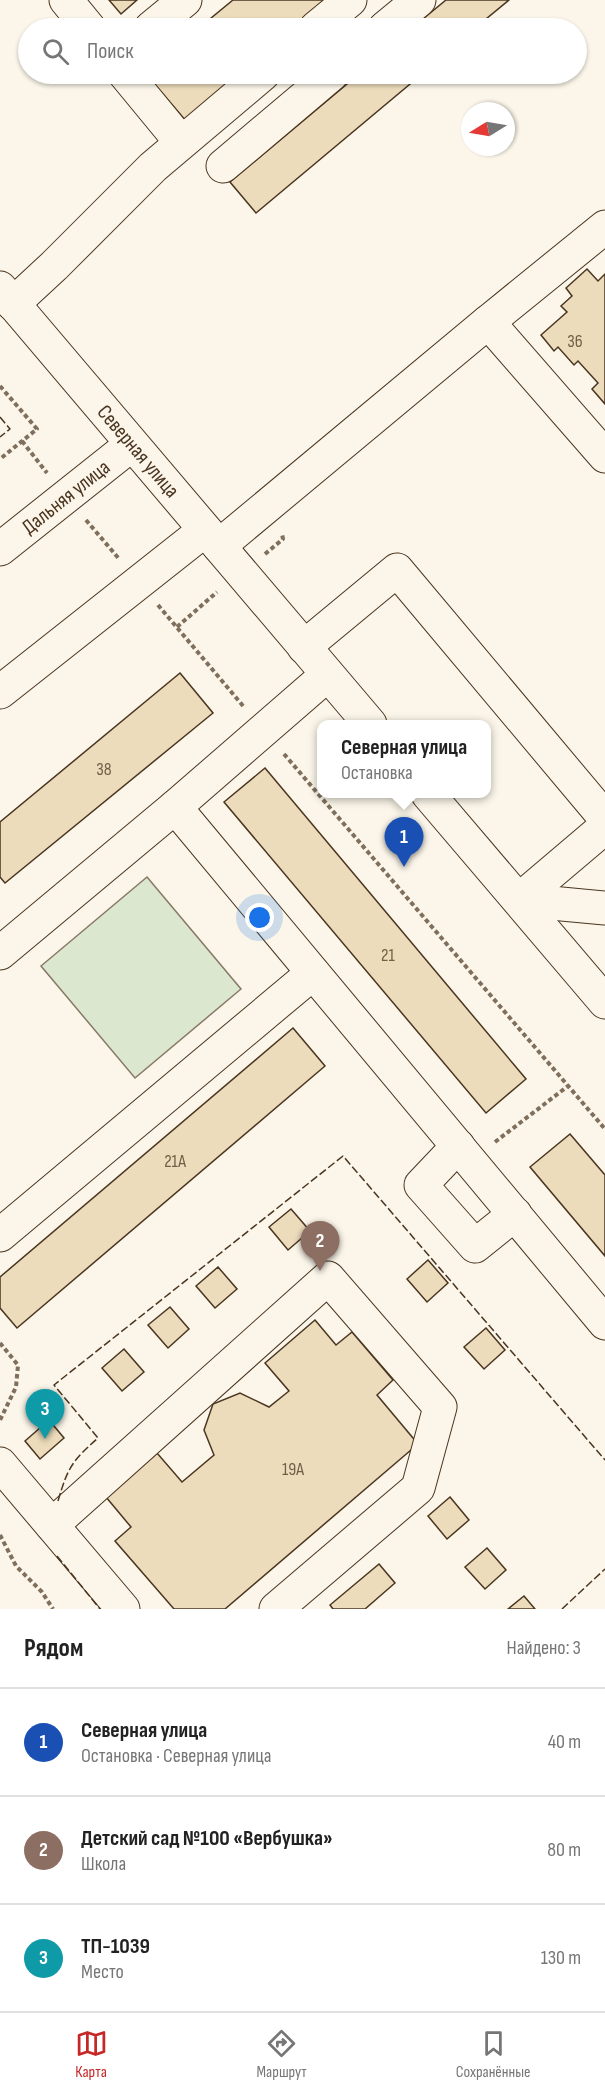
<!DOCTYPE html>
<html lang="ru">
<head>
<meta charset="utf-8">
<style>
  :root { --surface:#fff; --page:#f6f6f6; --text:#222; --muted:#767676; --line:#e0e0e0; --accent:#c62828 }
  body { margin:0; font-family:"Sofia Sans Condensed",sans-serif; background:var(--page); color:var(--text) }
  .compass { position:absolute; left:461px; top:102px; width:54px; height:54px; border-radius:50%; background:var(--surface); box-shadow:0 2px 4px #0004; rotate:259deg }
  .you { position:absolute; left:260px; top:918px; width:21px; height:21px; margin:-15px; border:4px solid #fff; border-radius:50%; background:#1a73e8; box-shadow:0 0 0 9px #1a73e833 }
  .badge { display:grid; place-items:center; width:39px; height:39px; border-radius:50%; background:var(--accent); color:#fff; font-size:20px; font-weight:700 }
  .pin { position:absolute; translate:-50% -50px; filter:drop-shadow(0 2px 3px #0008) }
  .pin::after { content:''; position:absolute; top:32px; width:21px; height:18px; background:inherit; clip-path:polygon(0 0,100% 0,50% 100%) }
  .popup { position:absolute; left:317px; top:720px; width:174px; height:78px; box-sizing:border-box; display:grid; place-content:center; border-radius:12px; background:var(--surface); filter:drop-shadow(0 2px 4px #0005); font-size:20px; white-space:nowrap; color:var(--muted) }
  .popup b { font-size:22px; color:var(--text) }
  .popup::after { content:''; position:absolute; left:50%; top:100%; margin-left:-12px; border:12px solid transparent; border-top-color:var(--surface) }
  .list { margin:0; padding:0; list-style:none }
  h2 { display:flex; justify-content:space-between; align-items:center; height:78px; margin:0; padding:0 24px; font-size:26px }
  h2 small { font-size:20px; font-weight:400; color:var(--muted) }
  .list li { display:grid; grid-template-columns:39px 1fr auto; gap:18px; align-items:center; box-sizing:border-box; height:108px; padding:0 24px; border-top:2px solid var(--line) }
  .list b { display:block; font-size:22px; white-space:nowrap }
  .list p { margin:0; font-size:20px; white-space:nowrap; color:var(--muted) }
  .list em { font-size:20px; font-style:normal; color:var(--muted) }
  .icon { flex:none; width:33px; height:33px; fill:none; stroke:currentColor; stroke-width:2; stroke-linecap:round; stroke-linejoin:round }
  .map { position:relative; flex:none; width:605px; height:1609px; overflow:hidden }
  .search { position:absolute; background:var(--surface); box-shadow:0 2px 4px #0004; left:18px; right:18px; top:18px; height:66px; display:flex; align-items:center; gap:15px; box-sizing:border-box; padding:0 21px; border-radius:33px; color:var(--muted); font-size:22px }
  .sheet { height:402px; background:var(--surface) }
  nav { display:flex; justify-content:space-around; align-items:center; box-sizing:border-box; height:84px; border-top:2px solid var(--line); background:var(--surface); font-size:16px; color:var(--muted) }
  nav a { display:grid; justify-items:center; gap:3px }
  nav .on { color:var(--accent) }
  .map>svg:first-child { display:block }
  .green { fill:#dce7d0; stroke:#887966; stroke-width:1.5 }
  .building { fill:#ecdcbc; stroke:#4a3520; stroke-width:1.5 }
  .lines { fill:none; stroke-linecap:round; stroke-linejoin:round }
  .minor-casing { stroke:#4a3520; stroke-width:35 }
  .path { stroke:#7f6f5c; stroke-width:4; stroke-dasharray:4.5 3; stroke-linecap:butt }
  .minor { stroke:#fbf6e9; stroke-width:33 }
  .fence { stroke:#4a3520; stroke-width:1.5; stroke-dasharray:8 3; stroke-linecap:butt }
  .labels { text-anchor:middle; stroke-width:4.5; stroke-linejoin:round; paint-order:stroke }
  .number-label { font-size:18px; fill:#725f47 }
  .street-label { font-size:21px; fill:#4a3520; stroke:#fbf6e9 }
</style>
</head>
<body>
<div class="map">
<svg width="605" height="1609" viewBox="0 0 605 1609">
  <rect width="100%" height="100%" fill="#fbf6e9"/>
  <!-- green -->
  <path class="green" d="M147,877l94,112 -106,89 -94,-112z"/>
  <!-- building -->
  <g class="building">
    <path d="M109,0h28l-16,14z"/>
    <path d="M233,0h95l-33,28h-96z"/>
    <path d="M446,0h63l-34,28h-63z"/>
    <path d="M146,74h95l-55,47z"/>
    <path d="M359,74h63l-166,139 -26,-31z"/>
    <path d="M587,269l11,12 7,-7v130l-13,-15 6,-6 -20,-22 -4,4 -16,-18 -4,4 -13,-16 26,-23 -6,-6 11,-10 -6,-8z"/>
    <path d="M180,673l33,40 -208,170 -5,-6v-55z"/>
    <path d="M265,768l261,311 -40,34 -262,-311z"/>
    <path d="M293,1028l32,38 -308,262 -17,-20v-31z"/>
    <path d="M570,1134l35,41v81l-75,-89z"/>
    <path d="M291,1209l19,22 -22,19 -19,-23z"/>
    <path d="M428,1260l20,23 -21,19 -20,-23z"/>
    <path d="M218,1267l19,22 -22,19 -19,-22z"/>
    <path d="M170,1307l19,22 -21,19 -20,-23z"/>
    <path d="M315,1320l21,25 16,-13 41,48 -16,15 41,49 -193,165h-51l-59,-68 16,-14 -25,-30 51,-44 25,29 32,-27 -10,-25 9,-26 27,-11 29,14 20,-16 -24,-28z"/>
    <path d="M486,1328l19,22 -21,19 -20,-22z"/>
    <path d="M124,1349l20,23 -22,19 -20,-23z"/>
    <path d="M49,1420l15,18 -24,21 -15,-18z"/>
    <path d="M450,1497l19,23 -22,19 -19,-23z"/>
    <path d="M487,1548l19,22 -21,19 -20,-22z"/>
    <path d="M379,1564l16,19 -30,26h-32l-3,-4z"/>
    <path d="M524,1596l11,13h-27z"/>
  </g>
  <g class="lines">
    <!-- minor casing -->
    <g class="minor-casing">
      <g id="minor">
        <path d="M66,0l23,28"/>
        <path d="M151,28l34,-28"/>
        <path d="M316,28l34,-28"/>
        <path d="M385,28l34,-28"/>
        <path d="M125,74l56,68"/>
        <path d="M223,166l109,-92"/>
        <path id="s1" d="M0,288l370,436"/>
        <path d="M13,304l41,-38 99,-99 110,-93"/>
        <path d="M488,322l117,-95"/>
        <path d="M219,546l269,-224 117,134"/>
        <path id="s2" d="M0,549l131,-104"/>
        <path d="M304,647l93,-77 208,248"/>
        <path d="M0,692l205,-162"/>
        <path d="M428,794l177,208"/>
        <path d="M175,807l430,516"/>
        <path d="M519,900l86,-73"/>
        <path d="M519,900l86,8"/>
        <path d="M0,953l175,-146 152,-132"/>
        <path d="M458,1146l-37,39 54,61 40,-32"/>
        <path d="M0,1235l313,-262"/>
        <path d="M0,1464l123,145"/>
        <path d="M52,1525l276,-247 112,129 -22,81 -142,121"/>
      </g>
    </g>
    <!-- path -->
    <g class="path">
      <path d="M0,386l37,43 -37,30"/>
      <path d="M22,441l25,32"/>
      <path d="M86,520l34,40"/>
      <path d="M265,554l18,-15 -1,-5"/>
      <path d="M158,605l86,102"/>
      <path d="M177,627l40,-35"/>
      <path d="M284,754l321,375"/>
      <path d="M495,1142l73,-56"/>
      <path d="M0,1343l18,22 -2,22 -16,33"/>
      <path d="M0,1535l16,31 26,26 11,17"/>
    </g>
    <!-- minor -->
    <use href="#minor" class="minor"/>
    <!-- fence -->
    <g class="fence">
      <path d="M0,417l10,12 -10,8"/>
      <path d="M58,1501c10,-34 14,-40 40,-63l-44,-53 289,-229 262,304"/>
      <path d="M57,1556l43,53"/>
      <path d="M562,1609l43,-40"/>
    </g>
  </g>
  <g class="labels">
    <!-- number labels -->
    <g class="number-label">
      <text x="575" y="347">36</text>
      <text x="104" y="775">38</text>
      <text x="388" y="961">21</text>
      <text x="175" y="1167">21А</text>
      <text x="293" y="1475">19А</text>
    </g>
    <!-- street labels -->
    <g class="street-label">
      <text dy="7" stroke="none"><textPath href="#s1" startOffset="214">Северная улица</textPath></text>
      <text dy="7" stroke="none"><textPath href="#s2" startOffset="84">Дальняя улица</textPath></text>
    </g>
  </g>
</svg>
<svg class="compass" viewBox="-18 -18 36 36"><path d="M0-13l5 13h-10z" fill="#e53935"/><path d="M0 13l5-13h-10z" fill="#767676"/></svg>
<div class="you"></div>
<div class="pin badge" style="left:404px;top:867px;background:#1a4fb4">1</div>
<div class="popup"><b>Северная улица</b>Остановка</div>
<div class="pin badge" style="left:320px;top:1271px;background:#8d6e63">2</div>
<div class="pin badge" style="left:45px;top:1439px;background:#0f9aa8">3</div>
<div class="search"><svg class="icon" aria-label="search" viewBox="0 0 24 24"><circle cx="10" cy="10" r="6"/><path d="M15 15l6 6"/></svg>Поиск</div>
</div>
<section class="sheet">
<h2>Рядом<small>Найдено: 3</small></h2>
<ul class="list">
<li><span class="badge" style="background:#1a4fb4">1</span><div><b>Северная улица</b><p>Остановка · Северная улица</p></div><em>40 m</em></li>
<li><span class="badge" style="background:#8d6e63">2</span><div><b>Детский сад №100 «Вербушка»</b><p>Школа</p></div><em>80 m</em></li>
<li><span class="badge" style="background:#0f9aa8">3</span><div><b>ТП-1039</b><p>Место</p></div><em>130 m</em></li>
</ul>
</section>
<nav>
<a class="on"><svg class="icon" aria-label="map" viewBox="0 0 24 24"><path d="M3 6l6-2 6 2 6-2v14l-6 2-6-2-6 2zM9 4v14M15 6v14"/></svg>Карта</a>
<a><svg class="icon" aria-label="directions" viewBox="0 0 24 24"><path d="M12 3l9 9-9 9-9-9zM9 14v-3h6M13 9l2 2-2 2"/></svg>Маршрут</a>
<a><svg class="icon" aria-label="saved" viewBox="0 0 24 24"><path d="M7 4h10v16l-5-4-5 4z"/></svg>Сохранённые</a>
</nav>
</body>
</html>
